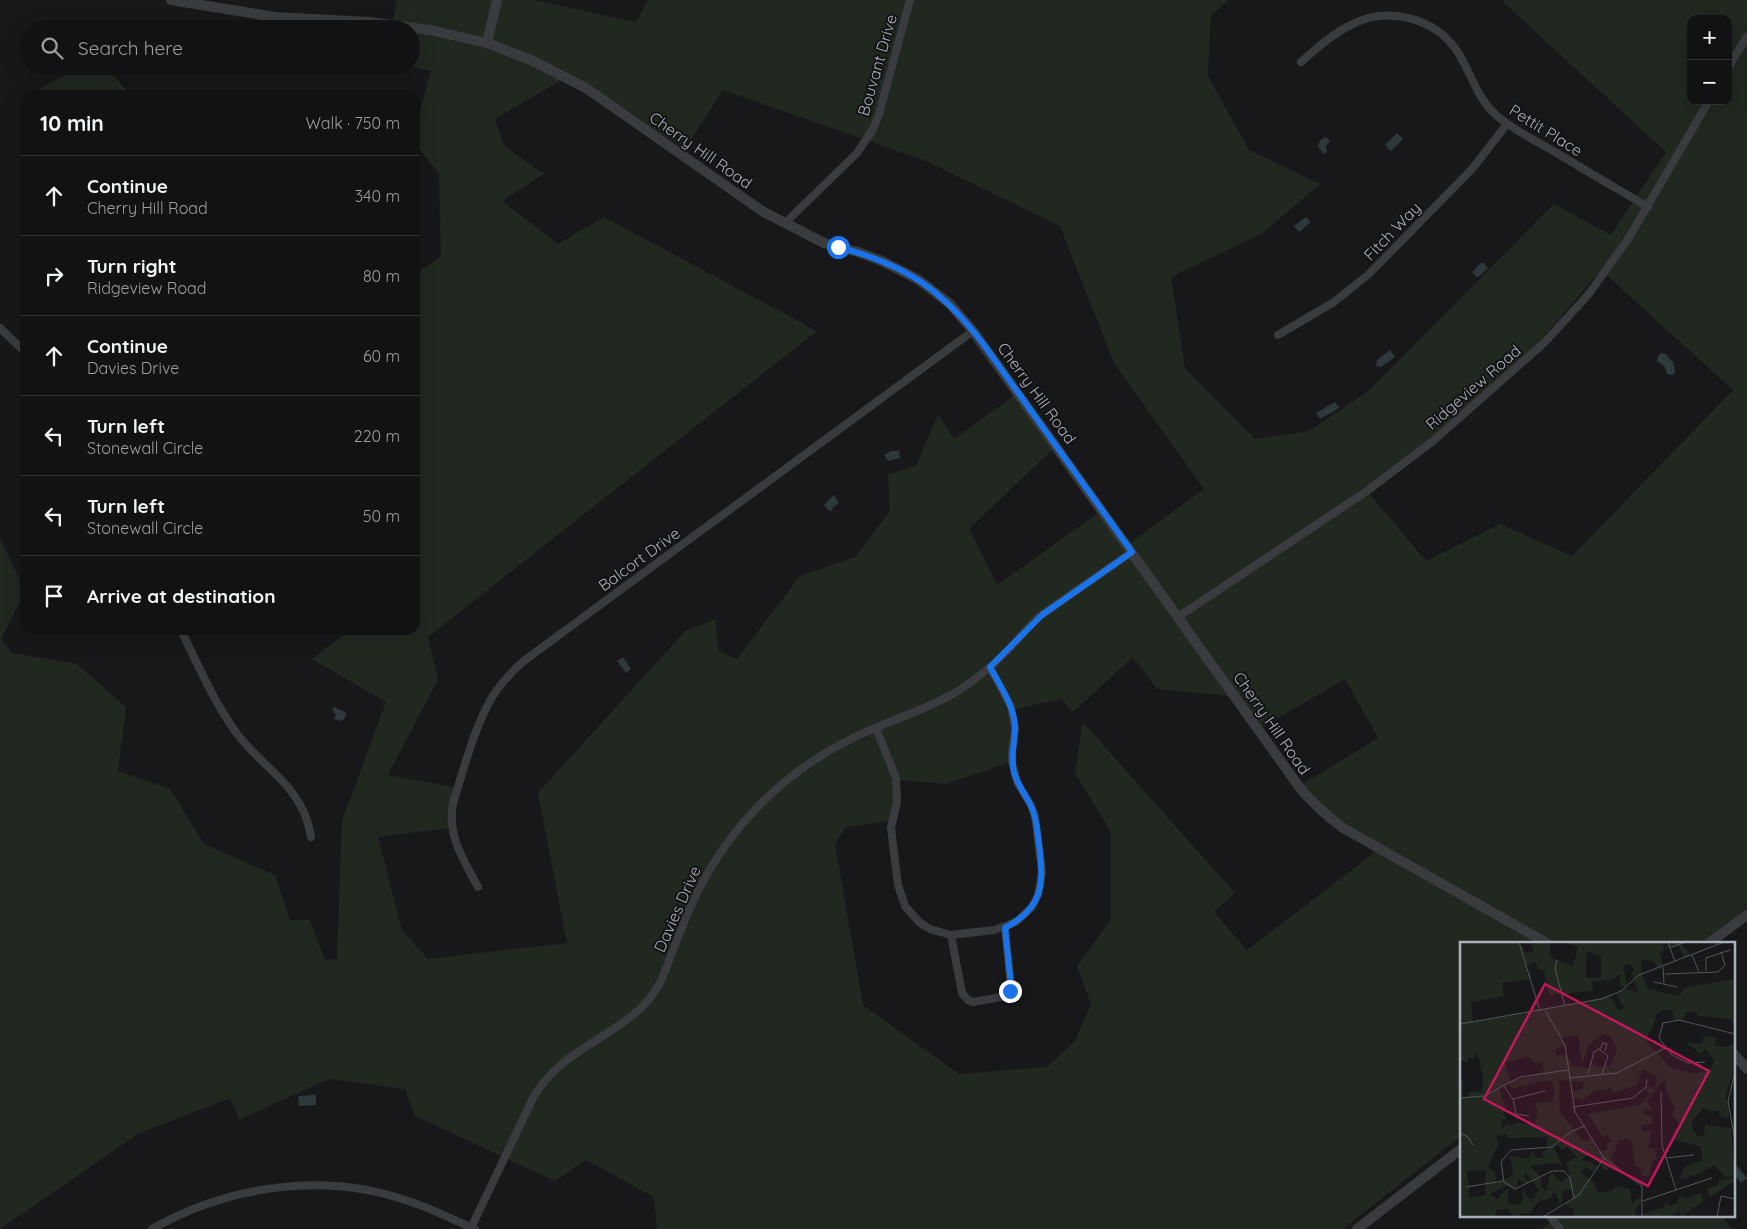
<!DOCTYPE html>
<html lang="en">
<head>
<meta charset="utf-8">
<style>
  :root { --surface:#121214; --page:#1f2022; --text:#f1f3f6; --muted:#9c9ea0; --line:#313234 }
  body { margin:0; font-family:Quicksand,sans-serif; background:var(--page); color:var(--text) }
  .controls { position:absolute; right:15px; top:15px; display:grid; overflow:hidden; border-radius:10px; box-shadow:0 5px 20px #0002 }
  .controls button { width:45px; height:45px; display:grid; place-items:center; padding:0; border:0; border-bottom:1px solid var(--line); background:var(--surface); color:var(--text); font:25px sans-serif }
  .stop { position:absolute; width:15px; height:15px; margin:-11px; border:4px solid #1a73e8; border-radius:50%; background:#fff }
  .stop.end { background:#1a73e8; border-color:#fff; box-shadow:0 1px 5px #0008 }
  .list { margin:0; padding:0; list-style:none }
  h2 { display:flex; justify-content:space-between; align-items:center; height:65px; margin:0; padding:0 20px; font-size:21px }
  h2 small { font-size:16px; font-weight:400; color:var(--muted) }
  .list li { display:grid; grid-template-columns:32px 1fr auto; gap:15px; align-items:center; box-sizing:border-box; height:80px; padding:0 20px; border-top:1px solid var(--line) }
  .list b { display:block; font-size:19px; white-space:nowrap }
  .list p { margin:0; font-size:16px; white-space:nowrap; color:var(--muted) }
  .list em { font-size:16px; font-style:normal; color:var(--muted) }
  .icon { flex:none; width:28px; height:28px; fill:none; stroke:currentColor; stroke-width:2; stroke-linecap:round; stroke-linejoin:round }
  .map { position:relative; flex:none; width:1747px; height:1229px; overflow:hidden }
  .search { position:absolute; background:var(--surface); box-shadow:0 5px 20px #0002; left:20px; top:20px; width:400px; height:55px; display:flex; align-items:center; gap:12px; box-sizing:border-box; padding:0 18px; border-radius:28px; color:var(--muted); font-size:19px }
  .panel { position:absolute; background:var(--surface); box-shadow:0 5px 20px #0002; left:20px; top:90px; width:400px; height:545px; border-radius:15px }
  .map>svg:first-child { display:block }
  .green { fill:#202820; fill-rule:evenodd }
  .water { fill:#2e393e }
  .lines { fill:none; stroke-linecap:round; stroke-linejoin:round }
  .minor { stroke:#393b3f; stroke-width:8 }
  .tertiary { stroke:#393b3f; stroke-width:10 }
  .route { stroke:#1a73e8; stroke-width:6 }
  .labels { text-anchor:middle; stroke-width:4; stroke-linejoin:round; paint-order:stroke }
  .street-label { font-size:16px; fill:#aab1ba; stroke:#131315 }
  .inset-road { fill:none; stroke:#52555a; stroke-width:1 }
  .view { fill:#c2185b; fill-opacity:0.15; stroke:#c2185b; stroke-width:2.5 }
  .inset-edge { fill:none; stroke:#aab1ba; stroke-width:2.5 }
</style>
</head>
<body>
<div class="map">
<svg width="1747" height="1229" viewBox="0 0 1747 1229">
  <rect width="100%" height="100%" fill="#18181a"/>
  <!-- green -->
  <g class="green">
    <path d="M397,0h137l102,22 12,-22h581l-18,15 -3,61 41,74 71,34 -57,49 -92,44 14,91 70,71 54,-8 58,-39 187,-188 57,31 55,-83 -163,-150 1,-2h243v919l-34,24h-252v193l-118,93h-686l-3,-32 -68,-37 -31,21 -140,-65 -10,-27 -76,-10 -90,41 -9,-22 -92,36 -138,95v-691l25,53 -24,48 11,14 65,11 49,43 -8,64 52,18 34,55 71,31 15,45h20l15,40 12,-1 5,-138 44,-119 -74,-43 37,-29h66v-356l26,-18 -2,-82 -24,-31v-14l16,-58 -20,-5v-37h-45l-3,-7 29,2zM1691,19h37v82h-37zM570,75l115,74 38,-59 203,71 134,65 54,137 90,126 -81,59 -25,-35 -101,72 -28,-56 84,-80 -38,-54 -61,44 -16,-25 -22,52 -28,8 2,37 -35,46 -55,19 -63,83 -18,-8 -4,-32 -30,12 -147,162 29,150 -139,16 -26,-29 -24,-93 72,-9 10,-40 -72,-13 50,-96 -10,-42 389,-306 -213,-114 -46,27 -56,-43 42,-27 -40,-28 -9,-27zM1601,270l132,120 -161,166 -72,-32 -74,37 -58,-69 138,-112zM1133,657l24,32 73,7 24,36 91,-53 33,59 -80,49 80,63 -131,100 -33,-38 21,-19 -152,-171 -8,51 36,59v87l-34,47 14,38 -16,37 -28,26 -88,7 -96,-69 -28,-161 11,-17 46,-6 5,-41 49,4 65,-22 2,-52 48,-11 12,13z"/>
    <path d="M81,66h25l24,29h-89l-3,-5z"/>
    <path d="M1562,1215h159l11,14h-191z"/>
  </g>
  <!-- water -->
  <g class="water">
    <path d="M1397,133l6,6 -12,12 -6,-6z"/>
    <path d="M1326,137l4,4 -4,5 1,6 -3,2 -6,-7 2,-7z"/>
    <path d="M1306,217l5,5 -12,10 -5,-6z"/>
    <path d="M1481,263h3l4,5 -10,9h-2l-4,-5z"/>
    <path d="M1390,350l5,7 -14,10 -5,-1 1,-6z"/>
    <path d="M1661,353l5,1 7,8 2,9 -2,4 -6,-1 -2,-7 -8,-6 1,-5z"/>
    <path d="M1335,402l4,6 -19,11 -4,-6z"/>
    <path d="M891,451h8l1,7 -12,3 -4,-6z"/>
    <path d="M834,495l5,8 -6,4 -1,4 -4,-1 -4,-5z"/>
    <path d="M623,657l8,12 -5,4 -9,-12z"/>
    <path d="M334,707l11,5 1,3 -2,4 -4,2 -6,-2 2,-4 -4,-6z"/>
    <path d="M316,1095v10l-17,1 -1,-10z"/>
    <path d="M1737,1166l10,12 -6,5 -8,-9v-5z"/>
  </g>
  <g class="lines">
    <!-- minor -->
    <g class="minor">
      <path d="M1301,62c16,-14 32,-29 52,-38 35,-18 82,-6 104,27 14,21 19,46 39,64 16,14 36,24 54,34 33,20 66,39 98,58"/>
      <path d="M1728,68l19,-32"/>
      <path d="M785,223l72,-70 16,-24 6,-15 31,-114"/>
      <path d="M0,328l25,24"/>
      <path d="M1278,335l56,-33 35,-28 103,-105 35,-45"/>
      <path d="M1178,617l189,-126 66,-50 111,-98 44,-48 40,-56 81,-138"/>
      <path d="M181,630c17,35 32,70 54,101 28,39 68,54 76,106"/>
      <path d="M876,728l20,50 1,24 -6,26 7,57 7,21 15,17 10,6 21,6 43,-5 22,-8 16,-15 6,-12 4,-23 -7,-56 -4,-11 -13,-21 -6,-21v-12l3,-22 -4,-22 -21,-40"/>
      <path d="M478,887c-15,-28 -31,-51 -25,-84 11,-34 22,-79 41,-109 9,-13 19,-24 31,-34l448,-329"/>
      <path d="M951,935l11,58 6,7 5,2 29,-5 8,-6 1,-5 -6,-58"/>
      <path d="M1549,1215l11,14"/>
      <path d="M471,1228l63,-132c28,-46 73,-55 109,-90 7,-7 13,-16 18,-25 12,-29 22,-60 36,-88 33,-67 87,-121 154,-154 35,-18 74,-28 107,-48 17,-11 33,-24 47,-38 13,-13 23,-27 36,-38l91,-63"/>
      <path d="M152,1229c76,-43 172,-58 256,-28 23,7 45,19 67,28"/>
    </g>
    <!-- tertiary -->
    <g class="tertiary">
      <path d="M171,0l104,17 94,5 61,8 57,13 44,17 55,28 176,123 62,32 34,9 24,9 37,19 31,24 23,27 327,457c13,16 27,28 43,40l204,115"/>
      <path d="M487,43l10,-43"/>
      <path d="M1709,943l38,-28"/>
      <path d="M1733,1053l14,16"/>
      <path d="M1357,1229l104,-80"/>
    </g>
  </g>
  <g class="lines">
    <!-- route -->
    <path class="route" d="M838,247c68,18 104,42 146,98l148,207 -90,63 -52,52c10,19 24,38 25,60 0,15 -5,29 -1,45 3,13 12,23 17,34 6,12 6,25 8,38 5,40 5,63 -34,84l6,58 -1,5"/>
  </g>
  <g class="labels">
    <!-- street labels -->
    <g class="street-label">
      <text transform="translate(877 65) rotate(-74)" y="6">Bouvant Drive</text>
      <text transform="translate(1546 130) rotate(32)" y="6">Pettit Place</text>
      <text transform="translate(701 150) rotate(35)" y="6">Cherry Hill Road</text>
      <text transform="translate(1392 231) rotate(-46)" y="6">Fitch Way</text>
      <text transform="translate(1473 387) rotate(-41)" y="6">Ridgeview Road</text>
      <text transform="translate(1037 393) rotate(54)" y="6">Cherry Hill Road</text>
      <text transform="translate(639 559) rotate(-36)" y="6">Balcort Drive</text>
      <text transform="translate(1272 723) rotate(55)" y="6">Cherry Hill Road</text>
      <text transform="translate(677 909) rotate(-66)" y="6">Davies Drive</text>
    </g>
  </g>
  <!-- overview -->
  <g transform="translate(1460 942)">
    <rect width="275" height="275" fill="#18181a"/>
    <path d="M0,0h59l7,11 7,-1 -1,-10h18v15l23,9 5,-19 -14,-5h98l2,8 5,-7 11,-1 10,13 -6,3 -5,-12h-7l-12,7 3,13 -6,2 -3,-7 -13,-1 1,15 6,14 30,7 8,-9 49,-8v47l-3,-7 -34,-3 -2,-4h-10l-4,9h-9v-10l-9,-1 -10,5 2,3 -10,23 25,27 21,5 18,-2 4,-10 -8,-12 -5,5 -16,-12 17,2 1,-7h13l-1,9 11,1 9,-4v23l-9,28 3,25 -9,-3 -1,-5h-10l-5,-4 -11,13 -1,8 5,8h7l1,-11 26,3 4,48 -10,1 -11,-12 -15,9 -20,5 6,-12 17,-7 -1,-13 -26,-7v-10l5,-5 -8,-11 3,-6 -9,-18 -1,-11 -18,22 5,8 -8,1v5h9l-2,9 -10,1 2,7 8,-1 -3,16 6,2 3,10 -4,1 -4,16h-7l-2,-9h-5l-3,-25 -4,-3 -9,1 -3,8 -5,10 4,8 -3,-1 -6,6 -17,-18 -8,8h8l8,6 -4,5 -8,-5 -4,6 13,9 3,10 14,-1 6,-5 13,3 2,15 6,-6 4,2 -7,11 1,5 28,-9 2,-5 4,4 6,-2 4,-9 5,4 16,-6 2,8 -21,15 -4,-5 -8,6h-95l-2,-9h-5l-2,-5 8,-5 -2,-9 -11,3 2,9 -3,3 -5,-12 -6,7 -10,2 -10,13 -8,-1 -1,4h-6l-7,-8 -11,1 -1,7h-35v-136h3v17h6v-6l13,-1 1,-15 -5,-21 -3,-1 -2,5 -5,-3v6l-8,-2zM126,9l15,5v22h-15zM75,20l4,8h5l5,25 44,-4 -1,-10 20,-1 8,-6v11l7,2 -3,-20 3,-4 7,4 -2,7 7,19 -14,-4 -9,5 8,14 -6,3 -7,-15 -138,26 -2,-20 33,-6 -2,-13 30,-4 -6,-13zM143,92l8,3 6,12 -7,17 -5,-1 -2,3 -12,-4 -3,5 -5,-3 -9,2 -7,-13h-11v-7l9,-1 -4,-9 17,-3 4,29 7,-19zM68,114l5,6 9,1 2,9 -33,9 -6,-18zM182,127l14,6 1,4 -3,10 -7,-3 -3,3 6,5 -11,11 -51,9 14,22h6l3,6 -5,1 1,7 -9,1 -7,-13 -7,4 -24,-30 -1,-32 25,2 -1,6 -11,4v6h8l1,3 14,-10 17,-3v4l3,1 22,-8zM86,138l6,2 3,11 -3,9 -19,1 5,7 -3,14 -19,-1 -5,3 -2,-3 -7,5v-9h4l-3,-6 4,-2 -8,-22 9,-5 4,5zM46,192l2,4 39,-1v12l-5,4 2,5 -8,-1 -3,-6 -6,8 -17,-3 3,19 -17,9 -1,-12 -7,-5 11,-24 -4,-6zM98,203l4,5 5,-3 10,10 -11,6 4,12 -9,7 -10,-10 -5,19 -5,-4 -1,-11 -10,-10 23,-3 9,2 -8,-18zM26,228l-1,25 -15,3 -3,-27zM66,231l13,17 -6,9h-4l-6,-10v11l-4,5 -11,-2v-15l-11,11 -7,-5 16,-8 10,4 2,-12 7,6 5,-2 -7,-5zM275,236v3l-25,16 -3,-9 10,-3 2,-5z" fill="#202820" fill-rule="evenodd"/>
    <path class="inset-road" d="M59,0l21,69M208,0l7,20M210,6l15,-6M232,13l7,17M97,18l-2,9 10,37M203,25l1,16M246,29v-13l24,-8M205,32l53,-2 7,-7 -4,-13M194,40l23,5M85,68l20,35 10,67 29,46 38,28v31M0,82l141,-25 20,-8 18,-16 85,-33M140,107l3,-6 4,1 -2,7M245,120l-17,1 -16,-8 -13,-17 4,-15 16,-3 56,14M275,129l-7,31 7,38M128,132l6,-22 5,-3 9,7 -6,18M109,136l48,-5 48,-25M43,143l10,14 3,15 13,2M201,150l1,53 14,45M0,156l24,-2 36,-19 48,-7M53,157l32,-8M113,165l60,-9 13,-11 1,-8M0,191l8,4 5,8M205,216l29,-3M6,245l37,-6M114,257l-4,-21 -6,-7h-12l-37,18 -11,-7 -3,-20 10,-12 41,-3 20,-16 13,-5M183,259l69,-23M83,275l36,-22 25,-37M257,275l4,-21 14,3"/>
    <path class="view" d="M85,42l164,87 -61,115 -164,-87z"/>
    <rect width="275" height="275" class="inset-edge"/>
  </g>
</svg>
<div class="controls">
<button>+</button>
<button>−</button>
</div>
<div class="stop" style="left:838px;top:247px"></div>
<div class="stop end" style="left:1010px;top:991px"></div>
<div class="search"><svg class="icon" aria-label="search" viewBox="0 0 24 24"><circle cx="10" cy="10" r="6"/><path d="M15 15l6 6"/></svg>Search here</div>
<section class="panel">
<h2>10 min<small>Walk · 750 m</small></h2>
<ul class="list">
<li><svg class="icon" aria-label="ahead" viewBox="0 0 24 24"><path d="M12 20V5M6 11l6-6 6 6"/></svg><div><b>Continue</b><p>Cherry Hill Road</p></div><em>340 m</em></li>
<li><svg class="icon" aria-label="right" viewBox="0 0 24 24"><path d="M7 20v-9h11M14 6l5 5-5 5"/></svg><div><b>Turn right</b><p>Ridgeview Road</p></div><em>80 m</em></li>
<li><svg class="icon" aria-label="ahead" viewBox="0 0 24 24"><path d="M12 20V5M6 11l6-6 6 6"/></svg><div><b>Continue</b><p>Davies Drive</p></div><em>60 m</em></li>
<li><svg class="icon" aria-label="left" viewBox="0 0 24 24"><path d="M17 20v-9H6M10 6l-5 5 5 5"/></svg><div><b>Turn left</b><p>Stonewall Circle</p></div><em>220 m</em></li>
<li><svg class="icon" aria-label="left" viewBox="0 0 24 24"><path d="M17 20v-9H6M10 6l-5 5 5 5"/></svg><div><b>Turn left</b><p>Stonewall Circle</p></div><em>50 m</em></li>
<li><svg class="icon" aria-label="arrive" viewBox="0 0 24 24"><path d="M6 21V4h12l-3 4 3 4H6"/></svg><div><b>Arrive at destination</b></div></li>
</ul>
</section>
</div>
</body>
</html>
